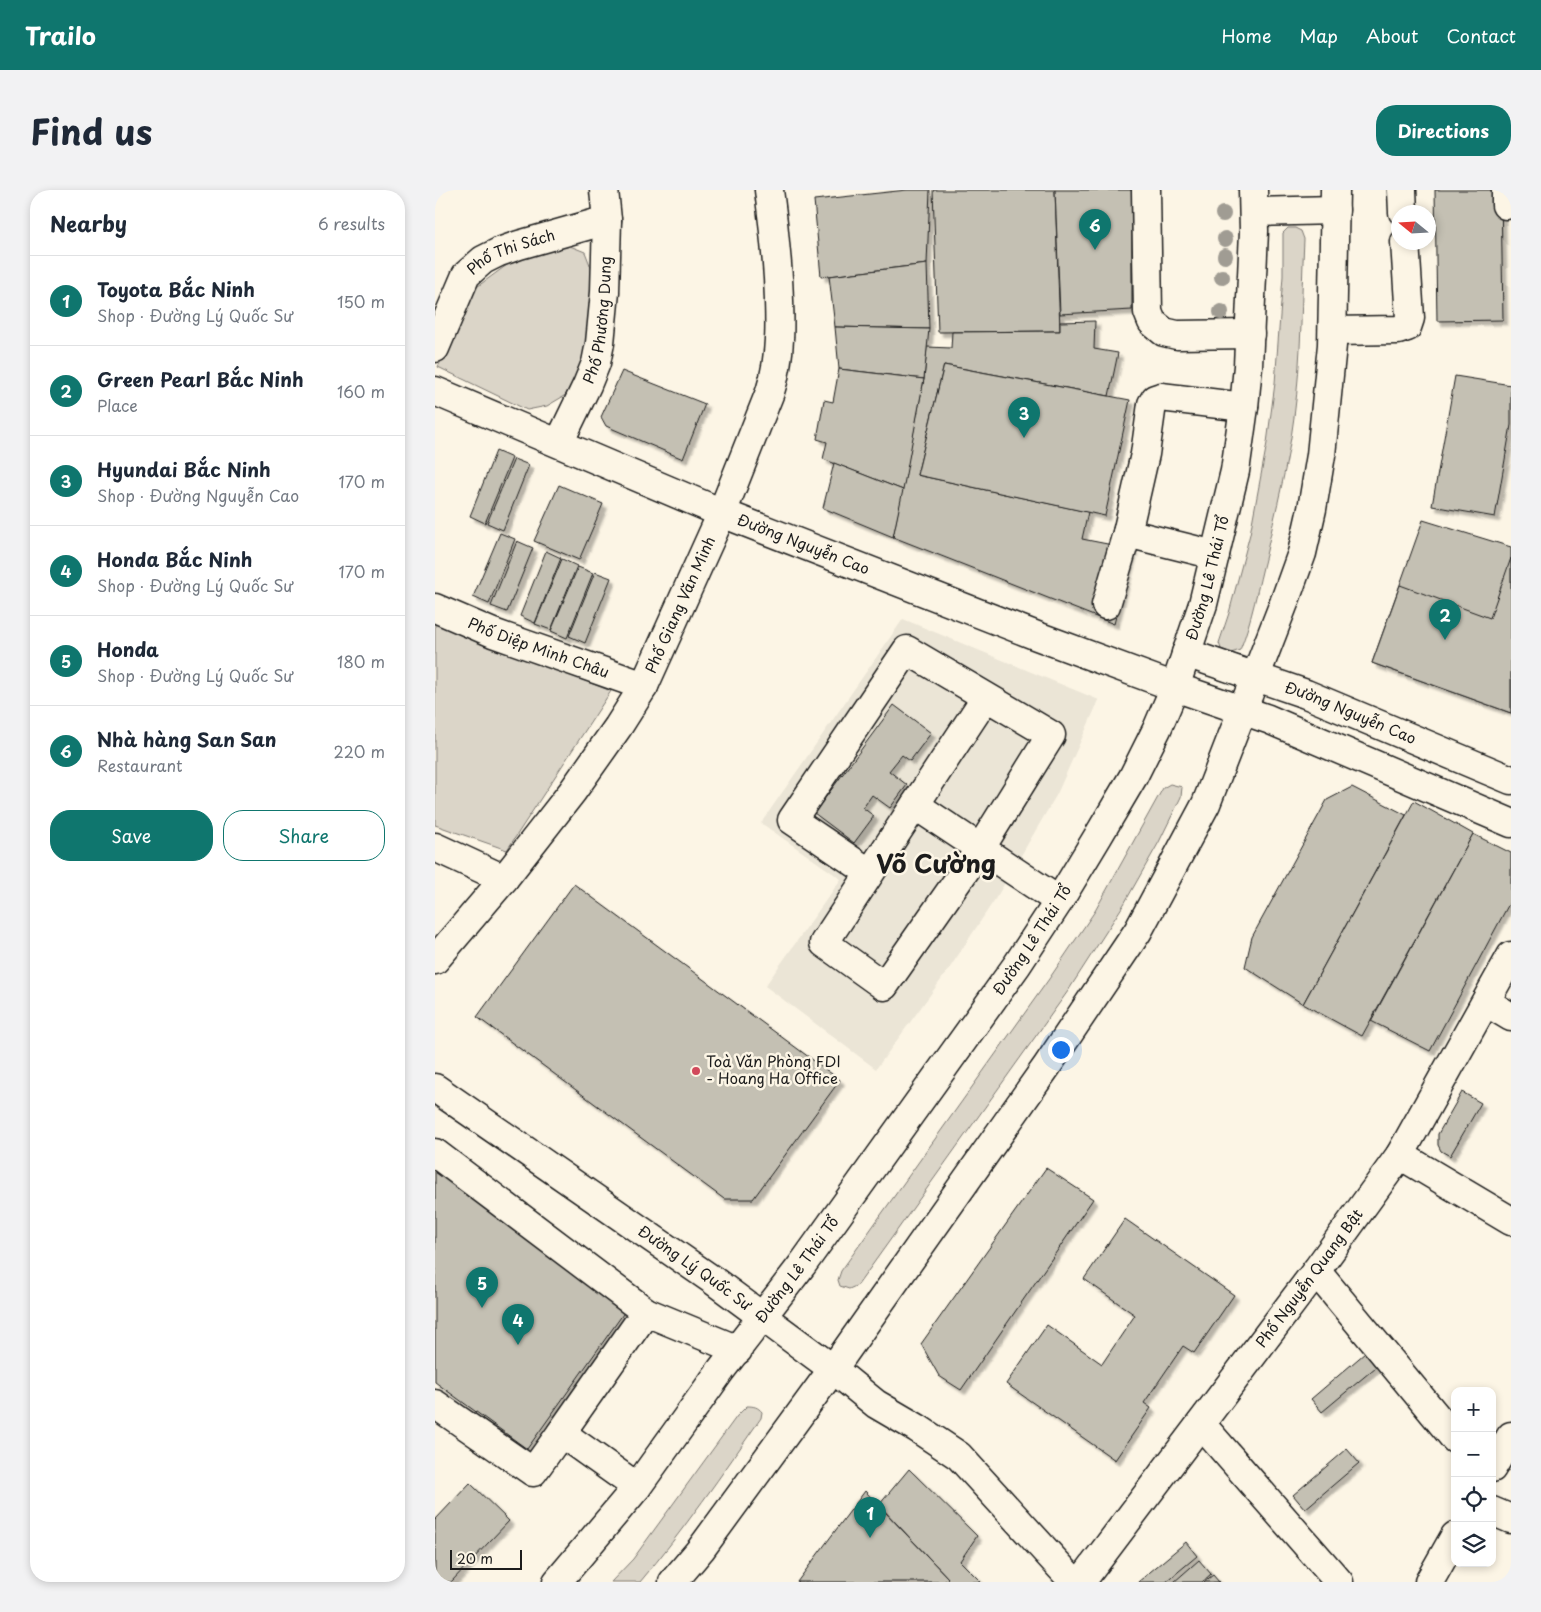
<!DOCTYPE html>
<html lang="en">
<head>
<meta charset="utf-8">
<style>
  :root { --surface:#fff; --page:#f2f2f3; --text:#1f2937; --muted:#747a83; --line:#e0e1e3; --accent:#0f766e }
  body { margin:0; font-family:"Playpen Sans",sans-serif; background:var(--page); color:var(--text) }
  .controls { position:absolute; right:15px; bottom:15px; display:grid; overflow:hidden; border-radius:10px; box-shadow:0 2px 8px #0003 }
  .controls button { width:45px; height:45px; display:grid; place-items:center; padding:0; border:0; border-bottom:1px solid var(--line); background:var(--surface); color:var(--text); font:25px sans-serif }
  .compass { position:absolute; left:956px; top:15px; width:45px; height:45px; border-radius:50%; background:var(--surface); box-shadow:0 2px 8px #0003; rotate:288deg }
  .scale { position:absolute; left:15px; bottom:12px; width:72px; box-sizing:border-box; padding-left:5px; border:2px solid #1c1c1c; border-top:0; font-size:14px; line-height:18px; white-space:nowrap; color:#1c1c1c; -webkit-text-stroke:4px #fcf5e5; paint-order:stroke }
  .you { position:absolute; left:625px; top:859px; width:18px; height:18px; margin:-12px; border:4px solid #fff; border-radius:50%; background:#1a73e8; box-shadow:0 0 0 8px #1a73e833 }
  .badge { display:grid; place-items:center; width:32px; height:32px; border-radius:50%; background:var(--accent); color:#fff; font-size:16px; font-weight:700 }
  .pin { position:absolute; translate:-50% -41px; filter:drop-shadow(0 1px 2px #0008) }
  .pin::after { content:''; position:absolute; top:26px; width:18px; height:15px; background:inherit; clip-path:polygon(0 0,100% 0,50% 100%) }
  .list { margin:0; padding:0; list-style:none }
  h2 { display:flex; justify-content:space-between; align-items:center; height:65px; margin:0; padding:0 20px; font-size:21px }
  h2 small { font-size:16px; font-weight:400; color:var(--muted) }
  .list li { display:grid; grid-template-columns:32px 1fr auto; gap:15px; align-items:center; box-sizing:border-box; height:90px; padding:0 20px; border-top:1px solid var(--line) }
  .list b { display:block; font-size:19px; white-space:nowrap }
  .list p { margin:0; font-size:16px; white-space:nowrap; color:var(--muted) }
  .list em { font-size:16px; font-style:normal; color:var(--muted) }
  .actions { display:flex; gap:10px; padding:15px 20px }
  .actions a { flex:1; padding:11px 0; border:1px solid var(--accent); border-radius:20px; text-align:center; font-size:18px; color:var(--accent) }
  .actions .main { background:var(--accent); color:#fff }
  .icon { flex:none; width:28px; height:28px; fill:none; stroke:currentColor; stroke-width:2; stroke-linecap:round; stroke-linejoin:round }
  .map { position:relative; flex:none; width:1076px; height:1392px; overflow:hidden; border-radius:20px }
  header { display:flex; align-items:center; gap:30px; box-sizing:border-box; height:70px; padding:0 25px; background:var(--accent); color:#fff }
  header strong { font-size:24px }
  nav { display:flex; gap:28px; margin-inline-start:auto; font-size:18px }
  .intro { display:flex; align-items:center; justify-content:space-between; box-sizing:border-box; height:120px; padding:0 30px }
  h1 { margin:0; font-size:35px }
  .button { padding:12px 22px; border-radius:20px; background:var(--accent); color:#fff; font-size:18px; font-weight:700 }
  main { display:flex; gap:30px; padding:0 30px }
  aside { flex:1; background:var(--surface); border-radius:20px; box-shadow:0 2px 8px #0003 }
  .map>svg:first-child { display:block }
  .built { fill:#ebe5d6 }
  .green { fill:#dbd5c8; stroke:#7c7872 }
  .building { fill:#c4c0b3; stroke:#1c1c1c; filter:url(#shadow) }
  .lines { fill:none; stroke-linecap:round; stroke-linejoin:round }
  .minor-casing { stroke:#1c1c1c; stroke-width:31 }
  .major-casing { stroke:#1c1c1c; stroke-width:31 }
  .minor { stroke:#fcf5e5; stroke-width:28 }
  .major { stroke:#fcf5e5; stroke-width:28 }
  .tree { fill:#a09c93 }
  .poi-dot { fill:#d1495b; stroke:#fcf5e5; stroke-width:2 }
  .labels { text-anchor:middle; stroke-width:5; stroke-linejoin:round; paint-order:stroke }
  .street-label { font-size:15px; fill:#1c1c1c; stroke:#fcf5e5 }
  .poi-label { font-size:15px; fill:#1c1c1c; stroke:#fcf5e5; text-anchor:start }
  .town-label { font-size:25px; font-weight:bold; fill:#1c1c1c; stroke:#fcf5e5 }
</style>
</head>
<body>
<header>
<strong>Trailo</strong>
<nav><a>Home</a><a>Map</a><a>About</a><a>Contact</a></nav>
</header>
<div class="intro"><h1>Find us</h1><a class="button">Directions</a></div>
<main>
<aside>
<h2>Nearby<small>6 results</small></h2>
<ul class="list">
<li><span class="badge">1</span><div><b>Toyota Bắc Ninh</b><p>Shop · Đường Lý Quốc Sư</p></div><em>150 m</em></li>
<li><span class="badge">2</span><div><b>Green Pearl Bắc Ninh</b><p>Place</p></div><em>160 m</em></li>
<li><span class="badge">3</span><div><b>Hyundai Bắc Ninh</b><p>Shop · Đường Nguyễn Cao</p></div><em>170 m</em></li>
<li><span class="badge">4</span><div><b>Honda Bắc Ninh</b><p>Shop · Đường Lý Quốc Sư</p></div><em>170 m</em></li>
<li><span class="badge">5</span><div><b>Honda</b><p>Shop · Đường Lý Quốc Sư</p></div><em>180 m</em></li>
<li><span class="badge">6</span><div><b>Nhà hàng San San</b><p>Restaurant</p></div><em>220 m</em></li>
</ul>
<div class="actions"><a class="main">Save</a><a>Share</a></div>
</aside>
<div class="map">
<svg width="1076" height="1392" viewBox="0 0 1076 1392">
  <defs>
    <filter id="shadow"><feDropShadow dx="4.5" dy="4.5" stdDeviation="1" flood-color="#0004"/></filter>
  </defs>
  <rect width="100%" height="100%" fill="#fcf5e5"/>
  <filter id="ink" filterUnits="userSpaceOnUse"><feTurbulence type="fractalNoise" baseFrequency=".02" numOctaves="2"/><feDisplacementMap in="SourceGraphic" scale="10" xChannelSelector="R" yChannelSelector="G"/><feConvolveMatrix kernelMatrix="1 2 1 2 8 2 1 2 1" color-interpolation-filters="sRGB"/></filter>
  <g filter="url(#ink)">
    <!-- built -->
    <path class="built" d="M468,429l196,81 -42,94 -58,99 -50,76 -73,100 -111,-83 76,-107 -80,-56z"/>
    <!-- green -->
    <g class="green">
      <path d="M853,38h7l6,3 3,8c-3,59 -2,119 -10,178 -6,47 -18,92 -28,138 -8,31 -14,65 -26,95l-9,3 -10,-4 -2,-6 10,-30 21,-79 17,-91 8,-60 8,-107v-43z"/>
      <path d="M135,56l15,6 7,18 -4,81 -19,42 -22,13 -20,4 -89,-43 36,-78 37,-27 28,-10z"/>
      <path d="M0,432l176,69 -104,159 -72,-25z"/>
      <path d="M735,594l12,3 -1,10 -22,45 -35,62 -56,87 -210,294 -9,4 -9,-3 -2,-6 3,-9 208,-292 46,-68 68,-123z"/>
      <path d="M312,1216c7,0 11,1 15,6l-1,6c-39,56 -77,112 -121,164h-29l22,-23 104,-143z"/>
    </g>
    <!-- building -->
    <g class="building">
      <path d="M472,0h23l-3,74 -106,13 -7,-77z"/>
      <path d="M498,0h122l5,141 -122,1z"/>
      <path d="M620,0h77v120l-72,4z"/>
      <path d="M1000,0h66l2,130 -66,1z"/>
      <path d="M492,74l2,65 -94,-2 -6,-51z"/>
      <path d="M660,131l-1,28 24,4 -9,43 -165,-31 -27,110 171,37 -6,27 51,10 -19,75 -221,-87 31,-158 3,-32 24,1 1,-16 108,-1v-9z"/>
      <path d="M400,137l94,2 -5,50 -85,-10z"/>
      <path d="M509,175l186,35 -25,116 -188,-41z"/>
      <path d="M404,179l85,10 -21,111 -80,-31 4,-17 -10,-3 7,-39 9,2z"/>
      <path d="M187,181l83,33 -22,55 -77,-33 -5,-9z"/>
      <path d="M1020,186l56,9v40l-16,92 -63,-11z"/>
      <path d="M61,261l16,7 -27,65 -15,-7z"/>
      <path d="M79,269l15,6 -26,65 -16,-7z"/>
      <path d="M399,273l69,27 -10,47 -70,-29z"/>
      <path d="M124,295l44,19 -24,56 -45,-19z"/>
      <path d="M988,330l88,27v166l-139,-50z"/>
      <path d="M65,343l15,6 -26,65 -16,-7z"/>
      <path d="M82,351l16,7 -26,64 -16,-6z"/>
      <path d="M111,361l15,7 -26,65 -15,-7z"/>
      <path d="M1076,368v155l-139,-50 28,-78 90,33z"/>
      <path d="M127,369l15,7 -26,64 -16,-6z"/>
      <path d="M143,377l15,6 -26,65 -16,-7z"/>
      <path d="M160,382l16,6 -26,65 -16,-7z"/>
      <path d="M459,515l37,28 -21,28 -8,-6 -13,16 18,14 -17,23 -18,-13 -9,13 11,8 -20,27 -40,-30z"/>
      <path d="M917,597l54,28 -103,189 -58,-37 7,-30 75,-137z"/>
      <path d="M979,611l59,33 -111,202 -59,-32z"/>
      <path d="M1038,644l38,19v47l-81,151 -59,-30z"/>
      <path d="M139,694l266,196 -87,119h-29l-247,-182z"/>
      <path d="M1027,902l19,11 -31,53 -9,-5 -3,-6v-11z"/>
      <path d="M0,978l193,139 -101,142 -92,-67z"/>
      <path d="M611,978l47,31 -132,191 -22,-14 -18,-32z"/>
      <path d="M690,1029l109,76 -40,58 -11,-7 -39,57 7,5 -36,52 -109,-76 41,-59 55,39 33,-49 -51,-36z"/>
      <path d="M930,1163l11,14 -54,45 -11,-13z"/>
      <path d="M912,1259l12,14 -54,46 -12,-14z"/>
      <path d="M474,1279l68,67 -17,25 21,21h-37l4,-4 -69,-73z"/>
      <path d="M35,1293l39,38 -58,61h-16v-62z"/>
      <path d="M430,1301l83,87 -4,4h-147z"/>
      <path d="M751,1352l11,14 -31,26h-28z"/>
      <path d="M764,1370l12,14 -9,8h-28z"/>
      <path d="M778,1385l6,7h-15z"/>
    </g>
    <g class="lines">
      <!-- minor casing -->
      <g class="minor-casing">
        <g id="minor">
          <path d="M711,0l2,122 4,10 12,10 13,3 73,-1"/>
          <path d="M967,0l1,22"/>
          <path d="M1071,0v15"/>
          <path d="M898,141l65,-1 9,-3 3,-9 -5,-76"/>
          <path id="s1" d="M0,158l31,-73 17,-15 16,-8 20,-7 88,-25"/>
          <path id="s2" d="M124,253l28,-58 9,-22 4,-20 5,-51 2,-72 -3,-30"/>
          <path d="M780,365l-88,-22 18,-79 7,-50 3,-5 6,-2 83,10"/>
          <path d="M671,415l21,-72"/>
          <path id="s3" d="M0,418l58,25 151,53"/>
          <path id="s4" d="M751,463l120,41 205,86"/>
          <path d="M740,497l93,32 243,104"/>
          <path d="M480,615l144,96"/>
          <path d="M0,657l69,32"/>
          <path d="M435,683l-78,-53 115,-170 144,85 -71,114 -96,137 -60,-43 162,-246"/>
          <path id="s5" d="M0,770l69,-81 68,-87 46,-65 26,-41 78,-173 48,-121c12,-37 10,-76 8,-114 -2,-30 -5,-59 -9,-88"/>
          <path d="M1051,812l25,15"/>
          <path id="s6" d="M0,898l279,193 119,88 43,35 41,24 42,28 115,126"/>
          <path d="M0,963l211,159 -85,121"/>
          <path d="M965,965l111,66"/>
          <path d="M881,1081l139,168"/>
          <path d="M211,1122l92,38"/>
          <path d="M0,1214l98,68 28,-39 76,54"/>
          <path d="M766,1234l138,158"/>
          <path d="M1057,1278l19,-32"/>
          <path d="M1057,1321l19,8"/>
          <path id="s7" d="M646,1392l235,-311 84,-116 111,-199"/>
          <path d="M994,1392l26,-46"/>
        </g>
      </g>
      <!-- major casing -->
      <g class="major-casing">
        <g id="major">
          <path d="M819,22l81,-2"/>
          <path id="s8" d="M0,201l287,122 315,123 138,51"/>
          <path id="s9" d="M122,1392l80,-95 84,-117 81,-105 215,-300 42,-64 38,-63 36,-61 24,-48 18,-42 28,-83 32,-133 9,-64 4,-41 6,-135 -1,-41"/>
          <path d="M238,1392l28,-33 132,-180 214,-303 91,-135 68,-127 78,-201 18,-50 10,-44 9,-54 11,-110 3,-155"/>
        </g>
      </g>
      <!-- minor -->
      <use href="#minor" class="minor"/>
      <!-- major -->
      <use href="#major" class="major"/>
    </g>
    <!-- trees -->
    <g class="tree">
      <circle cx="788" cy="24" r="8"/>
      <circle cx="790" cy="49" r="8"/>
      <circle cx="790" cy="66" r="8"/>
      <circle cx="787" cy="87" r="8"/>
      <circle cx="786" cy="122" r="8"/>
    </g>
  </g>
  <!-- markers -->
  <circle class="poi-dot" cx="261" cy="881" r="5"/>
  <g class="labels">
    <!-- street labels -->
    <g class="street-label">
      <text dy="5" stroke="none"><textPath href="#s1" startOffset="131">Phố Thi Sách</textPath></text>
      <text dy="5" stroke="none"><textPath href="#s2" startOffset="131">Phố Phương Dung</textPath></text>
      <text dy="5" stroke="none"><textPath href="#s8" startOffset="399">Đường Nguyễn Cao</textPath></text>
      <text dy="5" stroke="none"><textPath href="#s9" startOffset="1204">Đường Lê Thái Tổ</textPath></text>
      <text dy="5" stroke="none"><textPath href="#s5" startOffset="434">Phố Giang Văn Minh</textPath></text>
      <text dy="5" stroke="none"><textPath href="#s3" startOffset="111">Phố Diệp Minh Châu</textPath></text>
      <text dy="5" stroke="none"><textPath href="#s4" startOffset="175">Đường Nguyễn Cao</textPath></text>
      <text dy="5" stroke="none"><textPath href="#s9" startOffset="799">Đường Lê Thái Tổ</textPath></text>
      <text dy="5" stroke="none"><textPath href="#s6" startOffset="316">Đường Lý Quốc Sư</textPath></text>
      <text dy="5" stroke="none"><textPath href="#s9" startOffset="394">Đường Lê Thái Tổ</textPath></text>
      <text dy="5" stroke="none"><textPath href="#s7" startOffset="380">Phố Nguyễn Quang Bật</textPath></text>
    </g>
    <!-- poi labels -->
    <g class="poi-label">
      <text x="271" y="877">Toà Văn Phòng FDI<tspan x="271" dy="17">- Hoang Ha Office</tspan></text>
    </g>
    <!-- town labels -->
    <g class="town-label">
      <text x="501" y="683">Võ Cường</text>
    </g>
  </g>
</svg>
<div class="controls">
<button>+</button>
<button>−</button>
<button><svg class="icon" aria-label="locate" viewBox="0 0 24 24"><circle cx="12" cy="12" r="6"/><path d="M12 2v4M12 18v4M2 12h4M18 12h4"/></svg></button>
<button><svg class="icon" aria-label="layers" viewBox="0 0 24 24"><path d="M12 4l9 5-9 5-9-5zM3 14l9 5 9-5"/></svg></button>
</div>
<svg class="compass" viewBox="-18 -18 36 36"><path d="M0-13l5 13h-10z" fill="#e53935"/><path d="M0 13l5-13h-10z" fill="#747a83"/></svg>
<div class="scale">20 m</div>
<div class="you"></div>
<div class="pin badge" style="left:435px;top:1348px">1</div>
<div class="pin badge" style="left:1010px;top:450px">2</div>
<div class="pin badge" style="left:589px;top:248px">3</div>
<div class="pin badge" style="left:83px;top:1155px">4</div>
<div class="pin badge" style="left:47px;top:1118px">5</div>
<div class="pin badge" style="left:660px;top:60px">6</div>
</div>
</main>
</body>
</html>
